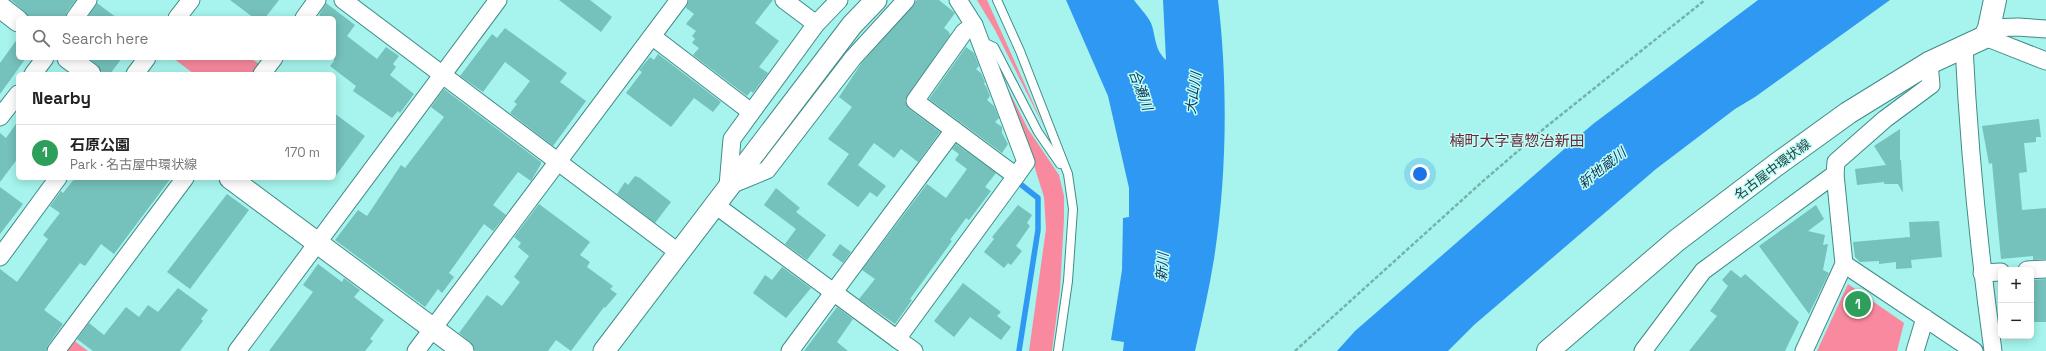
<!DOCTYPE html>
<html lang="en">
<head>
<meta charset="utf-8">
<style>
  :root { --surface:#fff; --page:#f6f6f6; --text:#222; --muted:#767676; --line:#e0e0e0; --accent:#1a73e8 }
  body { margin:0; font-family:"Space Grotesk","Noto Sans JP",sans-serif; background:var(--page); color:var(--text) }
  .controls { position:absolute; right:12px; bottom:12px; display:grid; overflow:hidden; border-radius:6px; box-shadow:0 2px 10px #0003 }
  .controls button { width:36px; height:36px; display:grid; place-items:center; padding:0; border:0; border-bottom:1px solid var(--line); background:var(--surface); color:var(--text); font:20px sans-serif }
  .you { position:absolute; left:1420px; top:174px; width:14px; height:14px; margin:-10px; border:3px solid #fff; border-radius:50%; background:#1a73e8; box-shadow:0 0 0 6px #1a73e833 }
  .badge { display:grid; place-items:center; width:26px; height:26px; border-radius:50%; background:var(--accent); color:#fff; font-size:13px; font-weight:700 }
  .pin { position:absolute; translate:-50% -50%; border:2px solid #fff; box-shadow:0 1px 4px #0006 }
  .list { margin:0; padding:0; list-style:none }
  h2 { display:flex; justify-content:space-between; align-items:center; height:52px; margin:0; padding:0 16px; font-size:17px }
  h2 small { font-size:13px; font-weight:400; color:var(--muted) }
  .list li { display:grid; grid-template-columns:26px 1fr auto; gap:12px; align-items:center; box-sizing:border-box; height:56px; padding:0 16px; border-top:1px solid var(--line) }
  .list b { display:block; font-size:15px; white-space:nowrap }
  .list p { margin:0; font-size:13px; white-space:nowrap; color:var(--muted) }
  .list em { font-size:13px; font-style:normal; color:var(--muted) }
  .icon { flex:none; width:22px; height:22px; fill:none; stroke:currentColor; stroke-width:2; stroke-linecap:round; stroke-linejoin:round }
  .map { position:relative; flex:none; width:2046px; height:351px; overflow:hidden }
  .search { position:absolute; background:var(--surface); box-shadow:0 2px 10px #0003; left:16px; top:16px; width:320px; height:44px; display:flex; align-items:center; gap:10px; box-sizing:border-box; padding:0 14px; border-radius:6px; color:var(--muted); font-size:15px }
  .panel { position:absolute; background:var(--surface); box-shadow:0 2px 10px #0003; left:16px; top:72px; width:320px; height:108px; border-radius:6px }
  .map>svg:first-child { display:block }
  .green { fill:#f9899e }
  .water { fill:#2f98f2 }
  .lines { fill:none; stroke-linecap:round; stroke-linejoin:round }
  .stream { stroke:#2f98f2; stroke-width:5.5 }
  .building { fill:#75c1bb }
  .service-casing { stroke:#408c87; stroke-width:10 }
  .minor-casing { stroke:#408c87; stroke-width:19 }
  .tertiary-casing { stroke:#408c87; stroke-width:23 }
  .primary-casing { stroke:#408c87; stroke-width:24 }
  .path { stroke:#75b2ac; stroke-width:2.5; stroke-dasharray:4 2; stroke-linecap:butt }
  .service { stroke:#fff; stroke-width:8 }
  .minor { stroke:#fff; stroke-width:17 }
  .tertiary { stroke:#fff; stroke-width:21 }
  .primary { stroke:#fff; stroke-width:22 }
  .labels { text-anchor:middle; stroke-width:3; stroke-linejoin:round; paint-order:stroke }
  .street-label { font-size:13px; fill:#21413f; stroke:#c1fef8 }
  .water-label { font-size:14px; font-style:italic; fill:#0d3659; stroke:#c1fef8 }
  .quarter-label { font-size:15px; fill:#6d2838; stroke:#c1fef8 }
</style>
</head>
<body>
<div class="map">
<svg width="2046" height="351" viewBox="0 0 2046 351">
  <rect width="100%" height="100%" fill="#a6f4ed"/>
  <!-- green -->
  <g class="green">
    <path d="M977,0h10l57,127 -49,-97z"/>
    <path d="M989,51l39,78 31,46 5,21v23l-4,71 -8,61h-23l17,-122 -2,-32 -21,-67z"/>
    <path d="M173,58h78l9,7 -6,9h-60z"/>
    <path d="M1848,284l56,39 -7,28h-80z"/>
    <path d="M73,340l15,11h-24z"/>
  </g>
  <!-- water -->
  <g class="water">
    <path d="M1066,0h68c5,7 13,15 17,23 5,13 3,26 15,37l-3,-60h55c10,83 9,176 -4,259 -5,31 -12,61 -19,92h-72l1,-9 -13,-2 11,-70 1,-52 6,-1v-29l-21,-92z"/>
    <path d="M1758,0h132l-135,97 -20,12 -79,60 -182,156 -26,26h-111l18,-20 238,-207z"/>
  </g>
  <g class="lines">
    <!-- stream -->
    <path class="stream" d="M1019,183l19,15v32l-19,121"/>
  </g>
  <!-- building -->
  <g class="building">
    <path d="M11,0h65l-9,12 -2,6h-35l-5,-6z"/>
    <path d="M230,0h49l-14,18h-11z"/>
    <path d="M559,0h31l22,17 -11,15z"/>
    <path d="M689,0h84l-18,23 24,18 -20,26 9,6 -15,20 -2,-2 -4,5 -54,-41 6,-7 -7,-5 3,-4 -3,-3 4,-5 -10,-7 8,-10 -8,-6z"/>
    <path d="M917,0h22l16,13 -11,15 5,4 1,3 -45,65 4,9 31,23 -22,30 -17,-13 -7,9 -20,-15 -16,22 28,21 -9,11 -7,-5 -12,15 -31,-23 22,-30 -21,-15 24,-32 -13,-10 22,-33z"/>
    <path d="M97,3l20,15h-30z"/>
    <path d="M326,3l29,22 -8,11 30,23 9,-12 13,9 -6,8 3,3 -6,8 24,19 -14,19 -2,-2 -6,7 -39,-27 3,-5 -26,-20 4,-5v-43h-11l-4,-3z"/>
    <path d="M505,28l62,45 -7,9 26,19 -33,45 -43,-33 7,-9 -3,-2 16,-21 -25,-19 -22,30 -23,-16 32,-42 5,4z"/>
    <path d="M18,38v20h8l-26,36v-31z"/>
    <path d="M966,47l8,6 5,13 -3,3 5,4 4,9 -1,2 2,2 4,10 -3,4 7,6 5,12 -4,4 7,5v6l6,11 -6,9 -73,-54z"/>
    <path d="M658,54l63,48 -8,10 -19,-14 -23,29 -45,-34 16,-21 -3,-2 11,-13 4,3z"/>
    <path d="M88,58h34l-12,16h-5l-4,-3 -4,-6z"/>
    <path d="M444,89l97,73v2l-10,17 -13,-9 -25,33 13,10 -13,16 -9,-7 -35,49 5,4 -12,16 -4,-4 -13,18 -90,-67 23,-30 9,6 34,-51 4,3 39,-51 -13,-10z"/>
    <path d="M334,113l31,23 -31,42z"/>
    <path d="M2039,119l2,18h-5v5l-12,1 3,29 -8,1 3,37 24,-2v51l-13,1v-4l-32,3 -9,-96 -3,1 -7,-38z"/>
    <path d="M18,121v37l-18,24v-49l6,5z"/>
    <path d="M1900,129v31h1l2,33 -5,-9h-14v-2l-27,3 -2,-16 31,-4 -12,-19z"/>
    <path d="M956,144l40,29 -11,14 6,4 -22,29 -3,-2 -16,22 2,1 -42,58 2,1 -17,24 -36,-25 16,-20 -13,-9 65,-86 19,14 21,-29 -12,-9 4,-6 -7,-5z"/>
    <path d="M635,176l5,2 31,24 -16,21 -38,-29 8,-12 3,3z"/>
    <path d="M75,178h96l-57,76 -13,-10 -16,22 -5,-3 -36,47 19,14 -15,21 -2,6h-46v-82l17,13 31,-43 -5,-4 17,-22 -10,-7 11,-15 2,2z"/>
    <path d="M0,187l23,17 -23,30z"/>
    <path d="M776,188l24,20 -4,4 30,23 -19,25 -22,-16 11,-15 -32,-24z"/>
    <path d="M227,194l22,16 -59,79 -23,-17z"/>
    <path d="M539,204l51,38 -10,13 10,7 -3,5 26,19 -3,3 7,5 -12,14 -1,-1 -33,44 -15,-11 -8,11h-73l-5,-9 -11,-9 28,-38 15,11 18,-24 -6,-5 15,-21 -11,-9 3,-4 -7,-6z"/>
    <path d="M1018,205l14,10 -5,8 3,3 -14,20 6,5 -11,14 -3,-2 -4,5 -20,-16 10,-13 -2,-2z"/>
    <path d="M1816,205l8,14 -16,12 17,4 -2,10 5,-1 -5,26 6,3 -20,41 -50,-68z"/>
    <path d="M1939,221l3,36 -31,3 1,8 -16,1v-7l-17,2v-3l-19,1 -5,-5 -2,-15 57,-5 -1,-15z"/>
    <path d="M840,244l11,8 -8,11 -11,-8z"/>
    <path d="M318,264l24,18 2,-4 16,12 -6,7 30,23 -14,19 3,2 -8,10h-96l44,-59 -10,-7z"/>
    <path d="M782,267l29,21 -25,30 -33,-25 12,-18 7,5z"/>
    <path d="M1731,270l10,8 4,-4 54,48 -14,29h-96l28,-35 -7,-5 18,-25 -6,-6z"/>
    <path d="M2046,279v43h-15l1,-42z"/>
    <path d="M963,283l38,29 -4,4 14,11 -10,13 -31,-23 -16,20 -20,-16z"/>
    <path d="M178,288l30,22 -7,9 2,2 -23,30h-87l-16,-12 12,-16 15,12 22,-28 13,10 9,-12 10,7z"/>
    <path d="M837,307l16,12 -16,23 11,9h-44z"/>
  </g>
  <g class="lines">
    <!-- service casing -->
    <g class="service-casing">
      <g id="service">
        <path d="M997,0l23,51 48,123 5,35 -5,72 -10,70"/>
        <path d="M981,41l13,6 44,85 22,32"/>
      </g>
    </g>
    <!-- minor casing -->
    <g class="minor-casing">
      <g id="minor">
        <path d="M343,0l335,252"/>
        <path d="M784,0l32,24"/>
        <path d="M839,0l-23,24 -84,115 -4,47 39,-16 86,-112 53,-58"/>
        <path d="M958,0l16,25 52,137 -10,14"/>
        <path d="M75,18l13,-18"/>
        <path d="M177,18l14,-18"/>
        <path d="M304,18l13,-18"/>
        <path d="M1989,28l29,-1 28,2"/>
        <path d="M653,37l98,75"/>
        <path d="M1985,37l61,24"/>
        <path d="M1964,47c5,102 15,203 29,304"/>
        <path d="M33,74l12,-16"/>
        <path d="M135,74l12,-16"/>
        <path d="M262,74l12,-16"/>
        <path d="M0,117l18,-23"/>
        <path d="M1835,174l1,-12 49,-43 46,-34 -2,-22"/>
        <path d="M714,204l183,135"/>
        <path d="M0,257l58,-79"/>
        <path d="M1844,264l130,87"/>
        <path d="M2027,270l19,-1"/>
        <path d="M1982,273l19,-1"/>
        <path d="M56,351l129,-173"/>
        <path d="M237,351l261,-351"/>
        <path d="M416,351l263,-351"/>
        <path d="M790,351l164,-221"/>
        <path d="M914,351l-17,-12 119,-163 -101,-75 49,-69 10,-7"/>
        <path d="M1643,351l60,-80 132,-97 9,90 -40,87"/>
        <path d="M1915,351l10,-33"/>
      </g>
    </g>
    <!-- tertiary casing -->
    <g class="tertiary-casing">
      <g id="tertiary">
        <path d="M0,7l18,14"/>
        <path d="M68,58l22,16"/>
        <path d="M230,178l233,173"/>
        <path d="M604,351l248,-326 24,-25"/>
      </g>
    </g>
    <!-- primary casing -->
    <g class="primary-casing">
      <path id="primary" d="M1548,351l128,-110 100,-76 72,-52 81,-50 56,-26 4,-9 6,-28"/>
    </g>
    <!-- path -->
    <path class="path" d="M1295,351l187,-169 65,-56 158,-126"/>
    <!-- service -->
    <use href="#service" class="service"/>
    <!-- minor -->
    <use href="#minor" class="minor"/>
    <!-- tertiary -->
    <use href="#tertiary" class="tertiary"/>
    <!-- primary -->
    <use href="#primary" class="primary"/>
  </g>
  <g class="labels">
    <!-- street labels -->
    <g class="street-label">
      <text transform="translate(1772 169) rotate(-37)" y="5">名古屋中環状線</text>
    </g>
    <!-- water labels -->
    <g class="water-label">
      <text transform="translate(1141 90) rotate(70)" y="5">合瀬川</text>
      <text transform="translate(1193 93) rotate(-82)" y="5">大山川</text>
      <text transform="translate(1602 168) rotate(-38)" y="5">新地蔵川</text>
      <text transform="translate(1162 267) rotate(-86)" y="5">新川</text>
    </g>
    <!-- quarter labels -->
    <g class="quarter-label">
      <text x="1517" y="146">楠町大字喜惣治新田</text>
    </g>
  </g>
</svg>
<div class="controls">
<button>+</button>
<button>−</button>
</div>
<div class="you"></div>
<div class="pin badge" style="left:1858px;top:304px;background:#2e9e5b">1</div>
<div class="search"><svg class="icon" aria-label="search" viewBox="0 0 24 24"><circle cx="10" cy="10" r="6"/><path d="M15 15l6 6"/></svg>Search here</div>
<section class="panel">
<h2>Nearby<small></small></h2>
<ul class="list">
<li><span class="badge" style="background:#2e9e5b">1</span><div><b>石原公園</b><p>Park · 名古屋中環状線</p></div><em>170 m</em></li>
</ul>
</section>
</div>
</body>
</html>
